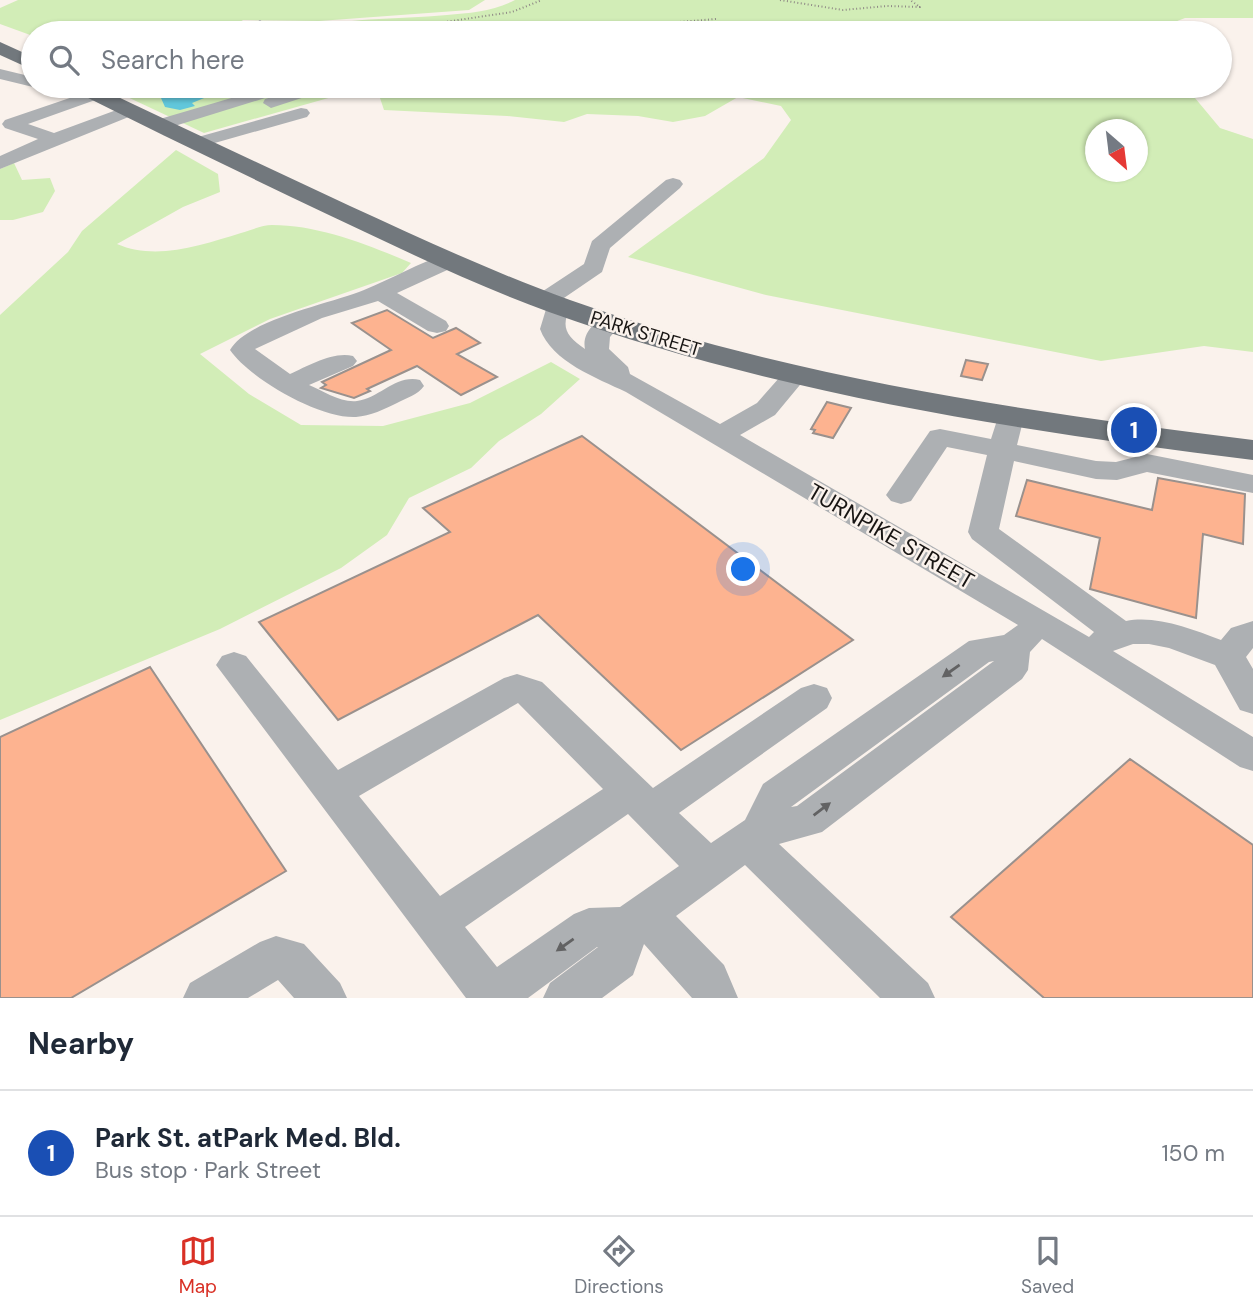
<!DOCTYPE html>
<html lang="en">
<head>
<meta charset="utf-8">
<style>
  :root { --surface:#fff; --page:#f2f2f3; --text:#1f2937; --muted:#747a83; --line:#e0e1e3; --accent:#d93025 }
  body { margin:0; font-family:"DM Sans",sans-serif; background:var(--page); color:var(--text) }
  .compass { position:absolute; left:1085px; top:119px; width:63px; height:63px; border-radius:50%; background:var(--surface); box-shadow:0 2px 5px #0004; rotate:152deg }
  .you { position:absolute; left:744px; top:570px; width:24px; height:24px; margin:-18px; border:5px solid #fff; border-radius:50%; background:#1a73e8; box-shadow:0 0 0 10px #1a73e833 }
  .badge { display:grid; place-items:center; width:46px; height:46px; border-radius:50%; background:var(--accent); color:#fff; font-size:23px; font-weight:700 }
  .pin { position:absolute; translate:-50% -50%; border:4px solid #fff; box-shadow:0 2px 7px #0006 }
  .list { margin:0; padding:0; list-style:none }
  h2 { display:flex; justify-content:space-between; align-items:center; height:91px; margin:0; padding:0 28px; font-size:30px }
  h2 small { font-size:23px; font-weight:400; color:var(--muted) }
  .list li { display:grid; grid-template-columns:46px 1fr auto; gap:21px; align-items:center; box-sizing:border-box; height:126px; padding:0 28px; border-top:2px solid var(--line) }
  .list b { display:block; font-size:26px; white-space:nowrap }
  .list p { margin:0; font-size:23px; white-space:nowrap; color:var(--muted) }
  .list em { font-size:23px; font-style:normal; color:var(--muted) }
  .icon { flex:none; width:38px; height:38px; fill:none; stroke:currentColor; stroke-width:2; stroke-linecap:round; stroke-linejoin:round }
  .map { position:relative; flex:none; width:1253px; height:998px; overflow:hidden }
  .search { position:absolute; background:var(--surface); box-shadow:0 2px 5px #0004; left:21px; right:21px; top:21px; height:77px; display:flex; align-items:center; gap:18px; box-sizing:border-box; padding:0 24px; border-radius:38px; color:var(--muted); font-size:26px }
  .sheet { height:217px; background:var(--surface) }
  nav { display:flex; justify-content:space-around; align-items:center; box-sizing:border-box; height:98px; border-top:2px solid var(--line); background:var(--surface); font-size:19px; color:var(--muted) }
  nav a { display:grid; justify-items:center; gap:4px }
  nav .on { color:var(--accent) }
  .map>svg:first-child { display:block }
  .green { fill:#d2edb7; fill-rule:evenodd }
  .water { fill:#61c7db }
  .building { fill:#fdb390; stroke:#9a918d; stroke-width:2 }
  .lines { fill:none; stroke-linecap:round; stroke-linejoin:round }
  .path { stroke:#8f8985; stroke-width:2; stroke-dasharray:1 2.5; stroke-linecap:butt }
  .minor { fill:#adb0b3; fill-rule:evenodd }
  .major { fill:#72787d; fill-rule:evenodd }
  .oneway { fill:#626263 }
  .labels { text-anchor:middle; stroke-width:5; stroke-linejoin:round; paint-order:stroke }
  .far-street-label { font-size:19px; fill:#181513; stroke:#faf2ec }
  .street-label { font-size:23px; fill:#181513; stroke:#faf2ec }
</style>
</head>
<body>
<div class="map">
<svg width="1253" height="998" viewBox="0 0 1253 998">
  <rect width="100%" height="100%" fill="#faf2ec"/>
  <!-- green -->
  <g class="green">
    <path d="M18,0h467l-16,10 -150,11 -76,-1 -18,12 -60,-2 -14,3h-118v3l-33,-12v-16z"/>
    <path d="M515,0h738v18h-68l-31,12 1,3h-862c48,-17 104,-13 154,-18 23,-2 47,-4 68,-15z"/>
    <path d="M146,86h225l-167,47 -83,-39z"/>
    <path d="M376,86h809l35,42 33,11v213l-49,-6 -103,15 -335,-66 -138,-38 136,-99 27,-38 -10,-14 -43,-9 -33,19 -32,6 -35,-6 -51,-2 -23,8 -57,-6 -123,-6zM1096,130h42v42h-42z"/>
    <path d="M176,150l42,24 2,18 -37,15 -66,37c39,17 85,1 124,-11 10,-3 22,-8 31,-8 47,0 97,20 139,38l-9,10 -132,46 -70,35 49,40 52,31 82,1 87,-23 81,-41 29,17 -39,35 -42,27 -28,27 -62,30 -22,37 -46,33 -121,61 -220,91v-405l68,-63 14,-21z"/>
    <path d="M14,163l8,17 28,-2 5,13 -12,21 -30,8h-13v-51z"/>
  </g>
  <!-- water -->
  <path class="water" d="M157,86h79l-9,7 -18,3 -17,7 3,3 -15,4 -15,-3 -4,-9h-13z"/>
  <!-- building -->
  <g class="building">
    <path d="M387,310l46,28 23,-10 24,15 -23,11 40,23 -36,18 -44,-29 -50,23 3,2 -16,7 -33,-10 5,-3 -4,-3 69,-32 -39,-27z"/>
    <path d="M966,360l22,4 -6,16 -21,-4z"/>
    <path d="M827,402l24,6 -18,30 -20,-5 2,-3 -4,-1z"/>
    <path d="M582,436l271,204 -172,110 -143,-135 -200,105 -79,-98 191,-90 -27,-24z"/>
    <path d="M1158,478l87,16 -2,50 -40,-10 -7,84 -106,-29 10,-51 -84,-22 11,-36 125,30z"/>
    <path d="M150,667l136,204 -215,127h-71v-261z"/>
    <path d="M1130,759l123,86v153h-209l-93,-81z"/>
  </g>
  <g class="lines">
    <!-- path -->
    <g class="path">
      <path d="M780,0l63,10 44,-4 33,1 -10,-7"/>
      <path d="M854,26l26,7"/>
      <path d="M371,33l141,-21 30,-12"/>
      <path d="M544,33l172,-14"/>
      <path d="M832,33h4"/>
    </g>
    <!-- minor -->
    <g class="minor">
      <path d="M260,20l14,10 -2,3h-17l3,-4 -5,-5z"/>
      <path d="M0,69l33,8v9h4l-4,1 -33,-8z"/>
      <path d="M105,86h23l-2,3 -98,35 26,9 76,-28 9,5 -3,4 -136,55v-13l38,-17 -33,-11 -3,-4 3,-4z"/>
      <path d="M272,86h24l-2,3 -129,40h-12l-3,-4 3,-4z"/>
      <path d="M300,86h20l2,3 -2,3 -49,16 -8,-5 2,-4 36,-11z"/>
      <path d="M301,108l6,1 3,4 -3,4 -110,31 -9,-5 3,-4z"/>
      <path d="M673,178l7,2 3,4 -3,4 -70,60 -8,24 -41,28 6,1 4,5c-11,21 -5,30 14,43 -4,-19 16,-35 33,-31l4,5 -12,14 -1,12 19,18 2,7 90,50 37,-21 30,-34 9,-3 9,3 4,5 -34,41 -35,20 349,202 5,-5 -122,-93 -4,-7 19,-77 -40,-8 -36,54 -10,3 -10,-3 -5,-6 44,-64 10,-2 51,10 9,-28 10,-2 10,2 4,6 -7,28 79,16 20,1 31,-8 106,21v18l-106,-21 -30,8 -21,-1 -82,-18 -15,68 127,92c31,-6 65,8 95,19l10,-12 22,-7v27l-7,9 7,12v45l-13,-4 -25,-45 -46,-17 -20,-4h-16l-20,7 140,86v34l-13,-4 -198,-128 -12,13 -2,18 -6,9 -200,153 -43,12 149,139 7,15h-55l-135,-133 -69,51 48,49 14,33h-46l-48,-54 -11,31 -31,23h-59l7,-15 48,-36h-1l-69,51h-62l-250,-333 6,-9 12,-4 12,4 92,114 166,-92 13,-4 25,8 111,106 148,-100 13,-4 13,4 5,10 -5,10 -148,105 32,30 34,-23 18,-36 206,-143 35,-6 14,-10 -392,-233c-29,-14 -74,-30 -86,-63l7,-23 -10,-1 -4,-5 4,-5 47,-31 8,-23 74,-61zM994,661l-197,145 -6,1 198,-145zM518,703l85,86 -163,107 -81,-100zM628,814l51,52 -59,41 -31,1 -15,6 -77,53 -32,-40z"/>
      <path d="M448,254l8,2 3,5 -3,5 -59,27 49,28 3,5 -3,5 -9,2 -9,-2 -50,-30 -56,17 -67,31 35,25c18,-8 43,-23 63,-18l4,5 -4,5 -44,19c14,6 32,18 48,16 23,-3 39,-27 63,-21l4,6c-6,9 -18,12 -27,17 -12,6 -27,13 -41,14 -36,2 -106,-38 -126,-67 18,-31 100,-46 134,-60 28,-11 55,-28 84,-36z"/>
      <path d="M276,936l28,8 36,39 7,15h-53l-16,-18 -30,18h-65l7,-15 70,-41z"/>
    </g>
    <!-- major -->
    <g class="major">
      <path d="M0,42l33,15v13l-33,-15z"/>
      <path d="M69,86h26c84,40 170,80 255,120 72,33 145,67 220,94 220,78 452,111 683,140v20c-238,-30 -477,-66 -704,-148 -74,-27 -146,-62 -218,-96 -86,-41 -173,-83 -259,-126z"/>
    </g>
  </g>
  <!-- one-way arrows -->
  <defs><path id="oneway-solid" d="M-6-.8H1V-3.2L6.5 0L1 3.2V.8H-6Z" transform="scale(1.75)"/></defs>
  <g class="oneway">
    <use href="#oneway-solid" transform="translate(951 671) rotate(145)"/>
    <use href="#oneway-solid" transform="translate(822 809) rotate(-37)"/>
    <use href="#oneway-solid" transform="translate(565 945) rotate(145)"/>
  </g>
  <g class="labels">
    <!-- far-street labels -->
    <g class="far-street-label">
      <text transform="translate(646 333) rotate(17)" y="7">PARK STREET</text>
    </g>
    <!-- street labels -->
    <g class="street-label">
      <text transform="translate(891 536) rotate(30)" y="8">TURNPIKE STREET</text>
    </g>
  </g>
</svg>
<svg class="compass" viewBox="-18 -18 36 36"><path d="M0-13l5 13h-10z" fill="#e53935"/><path d="M0 13l5-13h-10z" fill="#747a83"/></svg>
<div class="you"></div>
<div class="pin badge" style="left:1134px;top:430px;background:#1a4fb4">1</div>
<div class="search"><svg class="icon" aria-label="search" viewBox="0 0 24 24"><circle cx="10" cy="10" r="6"/><path d="M15 15l6 6"/></svg>Search here</div>
</div>
<section class="sheet">
<h2>Nearby<small></small></h2>
<ul class="list">
<li><span class="badge" style="background:#1a4fb4">1</span><div><b>Park St. atPark Med. Bld.</b><p>Bus stop · Park Street</p></div><em>150 m</em></li>
</ul>
</section>
<nav>
<a class="on"><svg class="icon" aria-label="map" viewBox="0 0 24 24"><path d="M3 6l6-2 6 2 6-2v14l-6 2-6-2-6 2zM9 4v14M15 6v14"/></svg>Map</a>
<a><svg class="icon" aria-label="directions" viewBox="0 0 24 24"><path d="M12 3l9 9-9 9-9-9zM9 14v-3h6M13 9l2 2-2 2"/></svg>Directions</a>
<a><svg class="icon" aria-label="saved" viewBox="0 0 24 24"><path d="M7 4h10v16l-5-4-5 4z"/></svg>Saved</a>
</nav>
</body>
</html>
